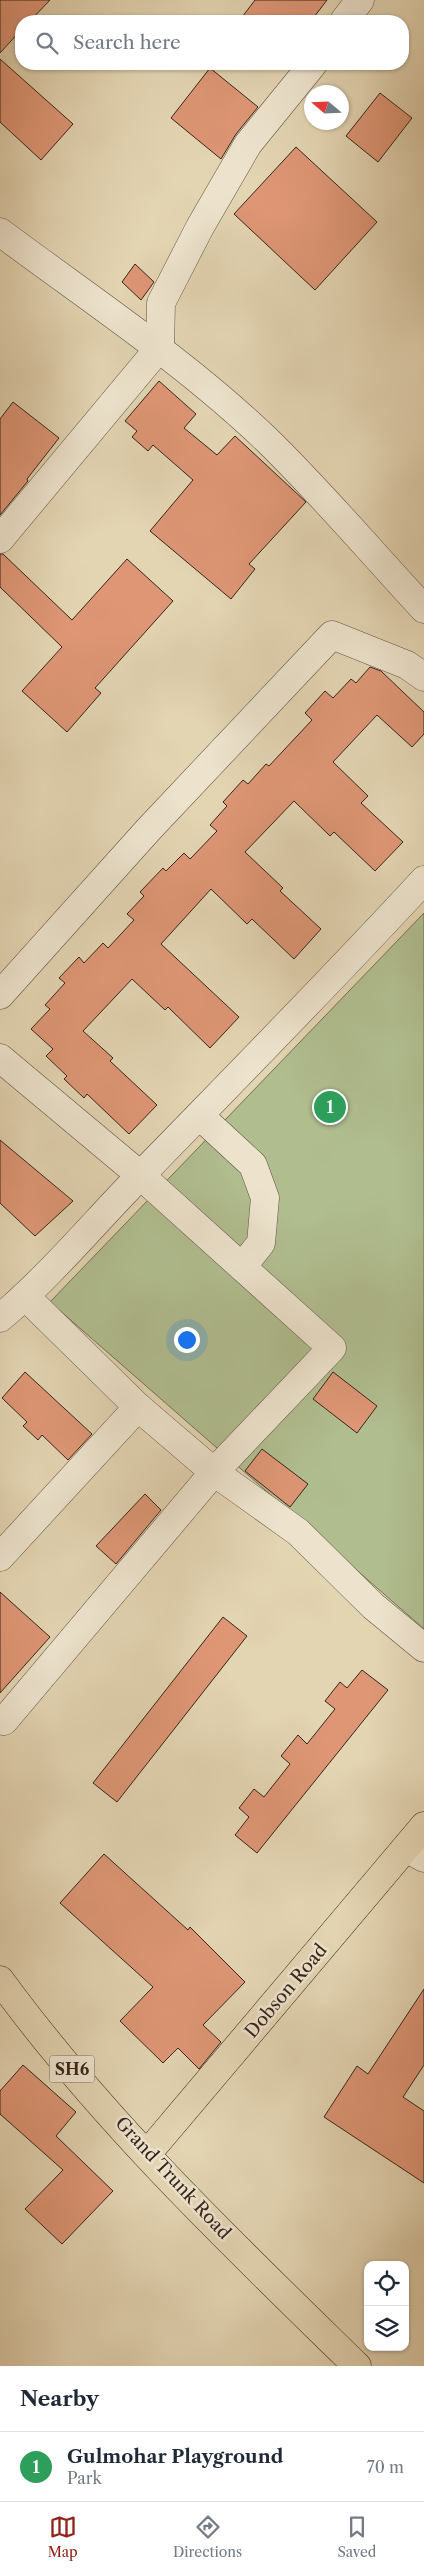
<!DOCTYPE html>
<html lang="en">
<head>
<meta charset="utf-8">
<style>
  :root { --surface:#fff; --page:#f2f2f3; --text:#1f2937; --muted:#747a83; --line:#e0e1e3; --accent:#8f2418 }
  body { margin:0; font-family:"Libre Caslon Text",serif; background:var(--page); color:var(--text) }
  .controls { position:absolute; right:15px; bottom:15px; display:grid; overflow:hidden; border-radius:10px; box-shadow:0 1px 4px #0004 }
  .controls button { width:45px; height:45px; display:grid; place-items:center; padding:0; border:0; border-bottom:1px solid var(--line); background:var(--surface); color:var(--text); font:25px sans-serif }
  .compass { position:absolute; left:304px; top:85px; width:45px; height:45px; border-radius:50%; background:var(--surface); box-shadow:0 1px 4px #0004; rotate:289deg }
  .you { position:absolute; left:186px; top:1339px; width:18px; height:18px; margin:-12px; border:4px solid #fff; border-radius:50%; background:#1a73e8; box-shadow:0 0 0 8px #1a73e833 }
  .badge { display:grid; place-items:center; width:32px; height:32px; border-radius:50%; background:var(--accent); color:#fff; font-size:16px; font-weight:700 }
  .pin { position:absolute; translate:-50% -50%; border:2px solid #fff; box-shadow:0 1px 5px #0006 }
  .list { margin:0; padding:0; list-style:none }
  h2 { display:flex; justify-content:space-between; align-items:center; height:65px; margin:0; padding:0 20px; font-size:21px }
  h2 small { font-size:16px; font-weight:400; color:var(--muted) }
  .list li { display:grid; grid-template-columns:32px 1fr auto; gap:15px; align-items:center; box-sizing:border-box; height:70px; padding:0 20px; border-top:1px solid var(--line) }
  .list b { display:block; font-size:19px; white-space:nowrap }
  .list p { margin:0; font-size:16px; white-space:nowrap; color:var(--muted) }
  .list em { font-size:16px; font-style:normal; color:var(--muted) }
  .icon { flex:none; width:28px; height:28px; fill:none; stroke:currentColor; stroke-width:2; stroke-linecap:round; stroke-linejoin:round }
  .map { position:relative; flex:none; width:424px; height:2366px; overflow:hidden }
  .search { position:absolute; background:var(--surface); box-shadow:0 1px 4px #0004; left:15px; right:15px; top:15px; height:55px; display:flex; align-items:center; gap:12px; box-sizing:border-box; padding:0 18px; border-radius:20px; color:var(--muted); font-size:19px }
  .sheet { height:135px; background:var(--surface) }
  nav { display:flex; justify-content:space-around; align-items:center; box-sizing:border-box; height:70px; border-top:1px solid var(--line); background:var(--surface); font-size:14px; color:var(--muted) }
  nav a { display:grid; justify-items:center; gap:2px }
  nav .on { color:var(--accent) }
  .map>svg:first-child { display:block }
  .green { fill:#b0bd8f; stroke:#737156 }
  .building { fill:#de9675; stroke:#36251d }
  .lines { fill:none; stroke-linecap:round; stroke-linejoin:round }
  .minor-casing { stroke:#615142; stroke-width:29 }
  .major-casing { stroke:#36251d; stroke-width:29 }
  .minor { stroke:#ede3cd; stroke-width:28 }
  .major { stroke:#e3d4b2; stroke-width:28 }
  .labels { text-anchor:middle; stroke-width:5; stroke-linejoin:round; paint-order:stroke }
  .shield { fill:#ede3cd; stroke:#6d5e52; stroke-width:1 }
  .shield-label { font-size:16px; font-weight:bold; fill:#36251d }
  .street-label { font-size:18px; fill:#36251d; stroke:#ede3cd }
</style>
</head>
<body>
<div class="map">
<svg width="424" height="2366" viewBox="0 0 424 2366">
  <rect width="100%" height="100%" fill="#e3d4b2"/>
  <filter id="stains"><feTurbulence type="fractalNoise" baseFrequency=".004" numOctaves="4"/><feColorMatrix values="0 0 0 0 .2 0 0 0 0 .09 0 0 0 0 .02 0 0 0 .5 -.17"/></filter>
  <radialGradient id="worn" r=".72"><stop offset=".6" stop-color="#630" stop-opacity="0"/><stop offset="1" stop-color="#630" stop-opacity=".3"/></radialGradient>
  <!-- green -->
  <path class="green" d="M424,913v716l-374,-327z"/>
  <!-- building -->
  <g class="building">
    <path d="M0,0h50l-20,21h-9v9l-21,23z"/>
    <path d="M255,0h72l-16,21h-72z"/>
    <path d="M0,59l73,65 -32,36 -41,-38z"/>
    <path d="M210,68l48,39 -22,27 -15,25 -50,-41z"/>
    <path d="M380,93l32,25 -34,44 -32,-26z"/>
    <path d="M296,147l81,75 -62,68 -81,-76z"/>
    <path d="M135,264l19,18 -13,18 -19,-18z"/>
    <path d="M159,381l37,33 -12,14 33,27 18,-19 71,66 -57,62 6,5 -24,30 -81,-68 43,-51 -40,-35 -5,6 -16,-14 5,-6 -12,-10z"/>
    <path d="M13,402l46,36 -32,41 1,2 -28,34v-96z"/>
    <path d="M0,554h3l69,66 55,-61 46,42 -78,87 6,5 -34,39 -45,-41 40,-44 -62,-60z"/>
    <path d="M370,667l11,4 43,41v22l-12,13 -35,-32 -44,47 35,34 -7,7 42,39 -28,29 -41,-39 -4,4 -36,-35 -49,51 38,36 -3,3 41,38 -27,30 -42,-40 -5,5 -36,-35 -50,55 78,73 -29,31 -42,-41 -3,3 -33,-31 -49,52 30,27 -3,3 47,44 -28,29 -42,-40 -3,4 -20,-19 3,-3 -21,-20 7,-7 -22,-20 19,-20 -5,-4 20,-22 -6,-5 20,-21 5,6 19,-20 5,5 26,-28 -7,-6 17,-18 -4,-4 23,-24 3,3 18,-18 6,6 27,-28 -7,-6 17,-19 -4,-4 20,-22 5,4 18,-20 3,2 43,-46 -7,-7 20,-22 8,7 18,-19 5,4z"/>
    <path d="M0,1140l73,61 -38,35 -35,-33z"/>
    <path d="M25,1372l67,62 -24,26 -26,-25 -4,5 -15,-14 4,-4 -25,-24z"/>
    <path d="M333,1372l44,34 -20,27 -44,-34z"/>
    <path d="M262,1449l46,35 -18,23 -45,-36z"/>
    <path d="M145,1494l16,16 -45,54 -20,-18z"/>
    <path d="M0,1592l50,45 -50,56z"/>
    <path d="M223,1617l24,19 -130,166 -24,-19z"/>
    <path d="M362,1670l26,20 -131,163 -22,-18 14,-18 -10,-9 15,-19 10,8 26,-33 -9,-8 17,-21 9,9 28,-35 -10,-8 15,-19 7,6z"/>
    <path d="M104,1854l84,76 2,-3 55,55 -42,43 18,17 -22,27 -21,-21 -15,15 -43,-42 33,-34 -93,-84z"/>
    <path d="M424,1989v76l-21,32 21,14v72l-100,-66 33,-51 11,8z"/>
    <path d="M23,2065l53,47 -20,24 57,55 -51,53 -37,-35 38,-39 -63,-56v-23z"/>
  </g>
  <g class="lines">
    <!-- minor casing -->
    <g class="minor-casing">
      <g id="minor">
        <path d="M344,21l16,-21"/>
        <path d="M0,232c91,68 187,131 269,210 54,53 104,112 155,167"/>
        <path d="M0,539l160,-192 1,-44 39,-76 48,-83 65,-80"/>
        <path d="M0,995l149,-166 183,-194 75,30 17,12"/>
        <path d="M0,1058l140,117 192,173 -118,124 -210,249"/>
        <path d="M200,1116l53,49 12,33 -4,45 -19,24"/>
        <path d="M25,1296l113,111 76,65 84,60 75,74 51,42"/>
        <path d="M0,1318c49,-41 93,-94 138,-140 96,-99 193,-197 286,-298"/>
        <path d="M0,1557l138,-150"/>
        <path d="M407,1849l17,9"/>
      </g>
    </g>
    <!-- major casing -->
    <g class="major-casing">
      <g id="major">
        <path d="M0,1980c103,141 232,264 357,386"/>
        <path d="M147,2154l277,-328"/>
      </g>
    </g>
    <!-- minor -->
    <use href="#minor" class="minor"/>
    <!-- major -->
    <use href="#major" class="major"/>
  </g>
  <g class="labels">
    <!-- shield labels -->
    <rect class="shield" x="49.5" y="2055.5" width="45" height="27" rx="4"/>
    <g class="shield-label">
      <text x="72" y="2075">SH6</text>
    </g>
    <!-- street labels -->
    <g class="street-label">
      <text transform="translate(286 1991) rotate(-50)" y="6">Dobson Road</text>
      <text transform="translate(173 2178) rotate(47)" y="6">Grand Trunk Road</text>
    </g>
  </g>
  <rect width="100%" height="100%" filter="url(#stains)"/>
  <rect width="100%" height="100%" fill="url(#worn)"/>
</svg>
<div class="controls">
<button><svg class="icon" aria-label="locate" viewBox="0 0 24 24"><circle cx="12" cy="12" r="6"/><path d="M12 2v4M12 18v4M2 12h4M18 12h4"/></svg></button>
<button><svg class="icon" aria-label="layers" viewBox="0 0 24 24"><path d="M12 4l9 5-9 5-9-5zM3 14l9 5 9-5"/></svg></button>
</div>
<svg class="compass" viewBox="-18 -18 36 36"><path d="M0-13l5 13h-10z" fill="#e53935"/><path d="M0 13l5-13h-10z" fill="#747a83"/></svg>
<div class="you"></div>
<div class="pin badge" style="left:330px;top:1107px;background:#2e9e5b">1</div>
<div class="search"><svg class="icon" aria-label="search" viewBox="0 0 24 24"><circle cx="10" cy="10" r="6"/><path d="M15 15l6 6"/></svg>Search here</div>
</div>
<section class="sheet">
<h2>Nearby<small></small></h2>
<ul class="list">
<li><span class="badge" style="background:#2e9e5b">1</span><div><b>Gulmohar Playground</b><p>Park</p></div><em>70 m</em></li>
</ul>
</section>
<nav>
<a class="on"><svg class="icon" aria-label="map" viewBox="0 0 24 24"><path d="M3 6l6-2 6 2 6-2v14l-6 2-6-2-6 2zM9 4v14M15 6v14"/></svg>Map</a>
<a><svg class="icon" aria-label="directions" viewBox="0 0 24 24"><path d="M12 3l9 9-9 9-9-9zM9 14v-3h6M13 9l2 2-2 2"/></svg>Directions</a>
<a><svg class="icon" aria-label="saved" viewBox="0 0 24 24"><path d="M7 4h10v16l-5-4-5 4z"/></svg>Saved</a>
</nav>
</body>
</html>
